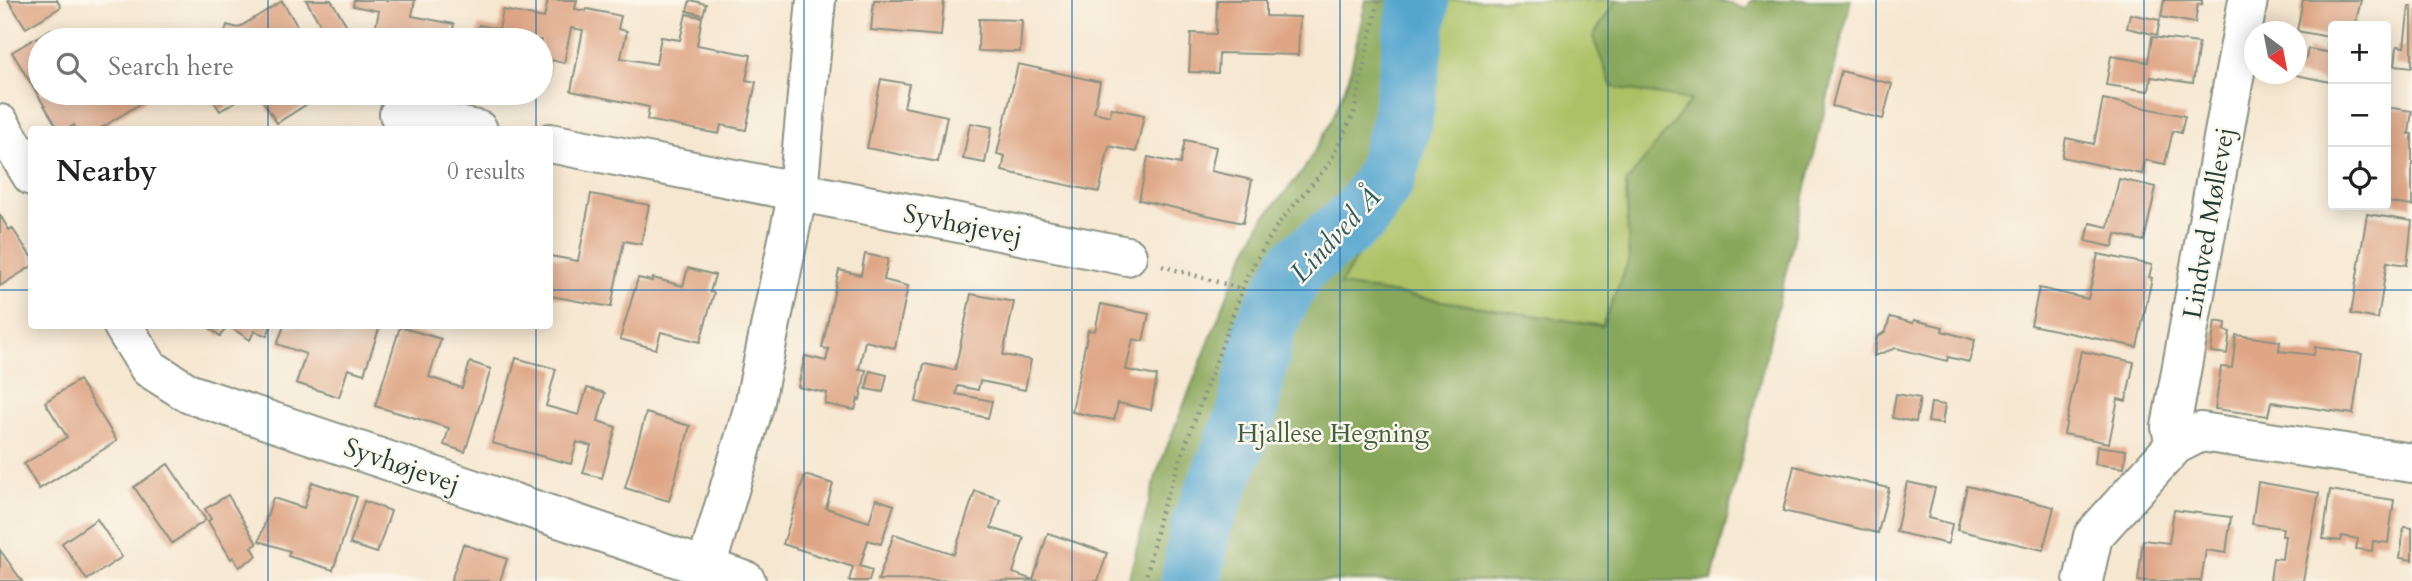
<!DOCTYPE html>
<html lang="en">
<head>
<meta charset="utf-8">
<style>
  :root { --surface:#fff; --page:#f2f2f2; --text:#202124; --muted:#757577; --line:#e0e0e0 }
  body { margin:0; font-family:Cardo,serif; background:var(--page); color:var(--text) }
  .controls { position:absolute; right:21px; top:21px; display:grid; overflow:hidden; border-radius:7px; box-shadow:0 4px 18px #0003 }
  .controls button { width:63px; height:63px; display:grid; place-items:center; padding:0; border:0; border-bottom:2px solid var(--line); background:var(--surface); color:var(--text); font:35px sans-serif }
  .compass { position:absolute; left:2244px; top:21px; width:63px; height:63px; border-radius:50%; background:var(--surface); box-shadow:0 4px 18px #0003; rotate:148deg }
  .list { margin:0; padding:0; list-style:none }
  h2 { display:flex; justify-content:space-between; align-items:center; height:91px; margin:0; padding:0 28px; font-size:30px }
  h2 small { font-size:23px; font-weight:400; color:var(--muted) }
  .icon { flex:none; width:38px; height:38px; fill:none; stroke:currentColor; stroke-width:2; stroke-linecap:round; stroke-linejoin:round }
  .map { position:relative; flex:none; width:2412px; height:581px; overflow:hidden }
  .search { position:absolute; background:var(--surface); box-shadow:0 4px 18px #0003; left:28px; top:28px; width:525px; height:77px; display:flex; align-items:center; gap:18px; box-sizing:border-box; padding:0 24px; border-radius:38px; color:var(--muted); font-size:26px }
  .panel { position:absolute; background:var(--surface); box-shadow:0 4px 18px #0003; left:28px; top:126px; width:525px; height:203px; border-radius:7px }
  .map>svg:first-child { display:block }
  .green { fill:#acc165; stroke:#667f4c; stroke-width:2 }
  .forest { fill:#89a75a; stroke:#547247; stroke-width:2 }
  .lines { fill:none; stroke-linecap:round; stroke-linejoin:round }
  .river { stroke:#54a6cf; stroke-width:61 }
  .building { fill:#dfa685 }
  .minor-casing { stroke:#8a9282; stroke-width:42 }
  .path { stroke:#8a9282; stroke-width:4.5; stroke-dasharray:2 5; stroke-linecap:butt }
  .minor { stroke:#fff; stroke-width:38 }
  .grid { fill:none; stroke:#1f6fb2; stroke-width:2; stroke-opacity:0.55 }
  .labels { text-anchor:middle; stroke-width:5; stroke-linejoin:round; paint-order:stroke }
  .street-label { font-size:26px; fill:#1f3d34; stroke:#fbf7ec }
  .park-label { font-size:26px; fill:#425e40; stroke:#fbf7ec }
  .water-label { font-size:28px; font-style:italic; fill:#2f5c62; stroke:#fbf7ec }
</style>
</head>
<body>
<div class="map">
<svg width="2412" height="581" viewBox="0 0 2412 581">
  <rect width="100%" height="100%" fill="#fbf7ec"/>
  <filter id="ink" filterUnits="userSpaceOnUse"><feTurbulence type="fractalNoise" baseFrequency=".0143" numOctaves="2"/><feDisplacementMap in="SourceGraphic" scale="14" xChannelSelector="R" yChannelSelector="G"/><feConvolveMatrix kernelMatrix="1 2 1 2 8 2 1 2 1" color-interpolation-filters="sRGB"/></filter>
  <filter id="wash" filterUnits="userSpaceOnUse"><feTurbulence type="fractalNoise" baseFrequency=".00686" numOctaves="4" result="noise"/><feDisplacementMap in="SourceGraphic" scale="28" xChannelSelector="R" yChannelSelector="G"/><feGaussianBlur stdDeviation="1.57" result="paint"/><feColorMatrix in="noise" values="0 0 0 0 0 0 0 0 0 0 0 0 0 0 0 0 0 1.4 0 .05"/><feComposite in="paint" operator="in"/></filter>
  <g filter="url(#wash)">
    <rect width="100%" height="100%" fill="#f6e7d0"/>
    <!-- green -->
    <path class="green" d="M1436,0h180l-23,37 98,63 -65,83 3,77 -26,66 -264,-41 83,-135z"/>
    <!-- forest -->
    <path class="forest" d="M1366,0h70l-14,150 -82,135 262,41 27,-66 -3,-77 65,-83 -79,-13 -19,-50 23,-37h102l28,9 6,-9h99l-139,581h-584l29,-109 81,-203 24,-49 41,-49 28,-49 18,-45z"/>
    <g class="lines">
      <!-- river -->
      <path class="river" d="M1191,581l10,-55 46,-112 18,-88 32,-60 62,-49 26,-39 17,-56 17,-122"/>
    </g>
    <g id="blocks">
      <!-- building -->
      <g class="building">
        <path d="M8,0h49l4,7 -35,21z"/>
        <path d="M306,0h25l15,24 -19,12z"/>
        <path d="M354,0h61l-3,16 42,8 -3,16h-78l6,-29 -26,-5z"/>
        <path d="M548,0h29l-2,9 11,2 1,-2 34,7 -3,13 9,2 -6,27 35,6 5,-27 19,3 6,-26 16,3 -5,28 54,10 -5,25 10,2 -10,48 -25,-5 -2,9 -72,-14 2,-13 -78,-16 12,-61 -12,-2 -7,35 -13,-3 -5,27 -5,-1v-46h-66l4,-15 20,4 4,-19 41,8z"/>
        <path d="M690,0l16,4 -3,11 -16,-4z"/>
        <path d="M874,0h70l-3,36 -70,-6z"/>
        <path d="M1217,0h49v16l34,1 -2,38 -79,-2 -1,20 -29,-1 2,-39 25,1z"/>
        <path d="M2164,0h38v4h-4l-3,19 -34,-6z"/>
        <path d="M2303,0h58l-6,26h-22v20l-6,-1 2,-8 -32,-6z"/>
        <path d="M282,1l24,39h-83l-1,-2 2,-2 3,-11 11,3z"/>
        <path d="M2409,6h3v61l-17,-2 2,-19 7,1z"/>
        <path d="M2130,14l30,6 -3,15 -30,-7z"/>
        <path d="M979,19l43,1 -2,32 -42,-1z"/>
        <path d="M51,29l7,11h-18v53h102l4,7 -48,30h-22l-2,-5 -8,5h-7l-47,-78z"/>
        <path d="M2152,37l47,6 -6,40 -42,-6 -2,14 -43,-6 5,-29 37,6z"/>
        <path d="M2308,49l25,4 -3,29 -34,-7v-19l10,2z"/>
        <path d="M1018,64l82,18 -6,30 16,4 1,-8 33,7 -8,37 -27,-6 -10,46 -97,-21 3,-15 -8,-2z"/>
        <path d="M1841,71l51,13 -9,35 -51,-13z"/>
        <path d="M881,79l28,5 -5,23 43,9 -9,46 -71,-14z"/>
        <path d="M208,93h42l-30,18z"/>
        <path d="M263,93h48l4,6 -38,24 -18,-28z"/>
        <path d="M2103,99l82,17 -4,17 -8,-2 -8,33 -20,-4 -3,14 -80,-17 4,-19 28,6z"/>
        <path d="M2386,107l26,4 -3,23h3v72l-26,-4z"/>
        <path d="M970,123l22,4 -7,36 -22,-4z"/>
        <path d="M1185,140l31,7 -5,24 41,9 -9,43 -104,-23 9,-43 32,7z"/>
        <path d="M2119,179l37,8 -12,54 -28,-7 -3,13 -27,-6 4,-18 18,4z"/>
        <path d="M591,194l58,11 -8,39 -17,-3 -13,66 -61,-11v-40l28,5z"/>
        <path d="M2367,214l45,7 -5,44 -20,-3 -9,57 -27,-5z"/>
        <path d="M0,215l9,15 3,-2 20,30v8l-32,20z"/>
        <path d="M865,254l23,5 -4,21 24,6 -13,62 -30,-7 -6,28 7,1 -6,30 -2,-1 -3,11 -30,-6 2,-11 -29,-6 7,-31 21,5 3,-12 -7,-1 17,-78 22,5z"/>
        <path d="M2098,254l54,11 -3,12 3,1 -15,69 -106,-22 8,-37 49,11z"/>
        <path d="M688,268l27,7 -5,17 4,1 -14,49 -39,-10 -5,17 -36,-10 18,-61 14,3 1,-3 30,8z"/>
        <path d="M971,294l43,8 -11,53 28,5 -6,30 -45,-9 -2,9 -20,-4 -2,8 36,7 -4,17 -72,-16 8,-38 31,6z"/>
        <path d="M1101,304l48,10 -6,27 -10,-2 -7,31 31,6 -6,34 -33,-7 -4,17 -42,-8 16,-82 7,1z"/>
        <path d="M1890,317l23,6 1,-3 29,7 -1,4 33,9 -6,22 -21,-5 -1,4 -51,-13 -22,8 3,-19 9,-6z"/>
        <path d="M2215,321l11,2 -1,8 5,1 -3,22 -16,-2z"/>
        <path d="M207,326h21l-8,10z"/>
        <path d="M229,326h42l-4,10 -13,-5 -4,9z"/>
        <path d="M284,326h96l-16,48 -16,-5 -9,28 -43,-14 10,-29 -29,-10z"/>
        <path d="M400,327l41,12 -12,38 33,11 8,-26 21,7 -26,83 -21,-7 5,-17 -74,-22z"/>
        <path d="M2236,335l44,6 -1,10 35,4 1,-8 47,7 -9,60 -82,-12 -3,14 -53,-7 6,-42 11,1z"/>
        <path d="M2081,351l53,11 -8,39 -8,-2 -9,44 -45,-9z"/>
        <path d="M516,358l40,11 -10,37 33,9 8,-27 18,5 -7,28 18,6 -14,51 -19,-5 8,-27 -14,-4 -6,22 -79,-21z"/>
        <path d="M870,371l17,4 -4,17 -17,-3z"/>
        <path d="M79,380l38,61 -78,48 -15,-25 43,-27 -22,-35z"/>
        <path d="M1896,394l24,4 -4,24 -24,-4z"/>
        <path d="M1931,403l14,2 -3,19 -14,-2z"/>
        <path d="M646,413l44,13 -21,75 -44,-13z"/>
        <path d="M2097,446l29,4 -2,18 -29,-4z"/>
        <path d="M168,464l38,56 -34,23 -38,-56z"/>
        <path d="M1794,466l95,22 -11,45 -95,-22z"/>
        <path d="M805,475l28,9 -7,24 43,14 7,-23 18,6 -13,39 -13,-4 -8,26 12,4 -3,11h-20l4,-14 -70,-23z"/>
        <path d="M312,482l45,15 -24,73 -45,-14 2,-5 -31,-10 14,-43 31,10z"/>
        <path d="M1907,482l28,6 -7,30 24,6 -4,20 -52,-12z"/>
        <path d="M2258,482l61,11 -16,88h-33l3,-23 9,1 3,-23h-3l1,-8 -31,-4z"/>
        <path d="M1967,486l87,21 -11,43 -86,-20z"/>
        <path d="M2330,490l64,10 -6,43 -15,-2 -1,10 -16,-2 2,-10 -16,-3 -1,5 -18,-2z"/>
        <path d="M975,491l25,8 -9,29 33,10 -11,35 20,7 15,-47 59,20 -9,28 -220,-1 16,-46 60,20z"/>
        <path d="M228,495l29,49 -5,3 5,9 -18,11 -6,-10 -2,2 -23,-38 3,-2 -6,-10z"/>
        <path d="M364,501l27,10 -14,42 -27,-9z"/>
        <path d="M2174,510l57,7 -5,36 -20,-3 -5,31h-63l5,-41 26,3z"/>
        <path d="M97,519l25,38 -35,23 -25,-37z"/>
        <path d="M2404,527l8,1v32l-12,-2z"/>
        <path d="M463,544l44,15 -7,22h-49z"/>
        <path d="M0,550l22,31h-22z"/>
      </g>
    </g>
  </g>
  <g filter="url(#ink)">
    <use href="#blocks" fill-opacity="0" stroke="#8a9282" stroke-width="2"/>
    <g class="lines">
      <!-- minor casing -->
      <g class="minor-casing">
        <g id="minor">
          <path d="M399,114l79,16"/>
          <path d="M0,124l32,52"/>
          <path d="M550,143l577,113"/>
          <path d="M123,326l26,42 41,26 556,187"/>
          <path d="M2175,445l-4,-18 77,-427"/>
          <path d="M702,581l52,-175 44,-215 18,-191"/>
          <path d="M2083,581l10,-45 82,-91 26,-13 211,31"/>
        </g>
      </g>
      <!-- path -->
      <g class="path">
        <path d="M1162,266l80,23"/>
        <path d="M1145,581l15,-66 87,-239 31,-52 51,-60 25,-51 24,-113"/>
      </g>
      <!-- minor -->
      <use href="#minor" class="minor"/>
    </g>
  </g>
  <!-- grid -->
  <path class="grid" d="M268,0v40M536,0v40M804,0v581M1072,0v581M1340,0v581M1608,0v581M1876,0v581M2144,0v581M268,93v37M536,93v37M0,290h32M550,290h1862M268,326v255M536,326v255"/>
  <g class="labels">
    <!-- street labels -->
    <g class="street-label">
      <text transform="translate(2208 223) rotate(-80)" y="9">Lindved Møllevej</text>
      <text transform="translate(963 224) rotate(11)" y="9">Syvhøjevej</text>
      <text transform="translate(402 465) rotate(19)" y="9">Syvhøjevej</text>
    </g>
    <!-- park labels -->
    <g class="park-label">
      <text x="1333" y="442">Hjallese Hegning</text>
    </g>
    <!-- water labels -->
    <g class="water-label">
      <text transform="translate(1335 234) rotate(-47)" y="10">Lindved Å</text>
    </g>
  </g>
</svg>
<div class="controls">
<button>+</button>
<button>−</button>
<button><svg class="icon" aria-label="locate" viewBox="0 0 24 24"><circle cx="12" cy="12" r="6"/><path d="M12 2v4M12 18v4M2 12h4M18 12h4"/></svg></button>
</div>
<svg class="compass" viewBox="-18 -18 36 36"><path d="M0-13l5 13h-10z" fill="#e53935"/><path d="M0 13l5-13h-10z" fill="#757577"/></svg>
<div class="search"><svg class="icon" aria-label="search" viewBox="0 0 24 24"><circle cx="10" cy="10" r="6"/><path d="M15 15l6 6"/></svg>Search here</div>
<section class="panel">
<h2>Nearby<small>0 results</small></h2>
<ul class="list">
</ul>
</section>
</div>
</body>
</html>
